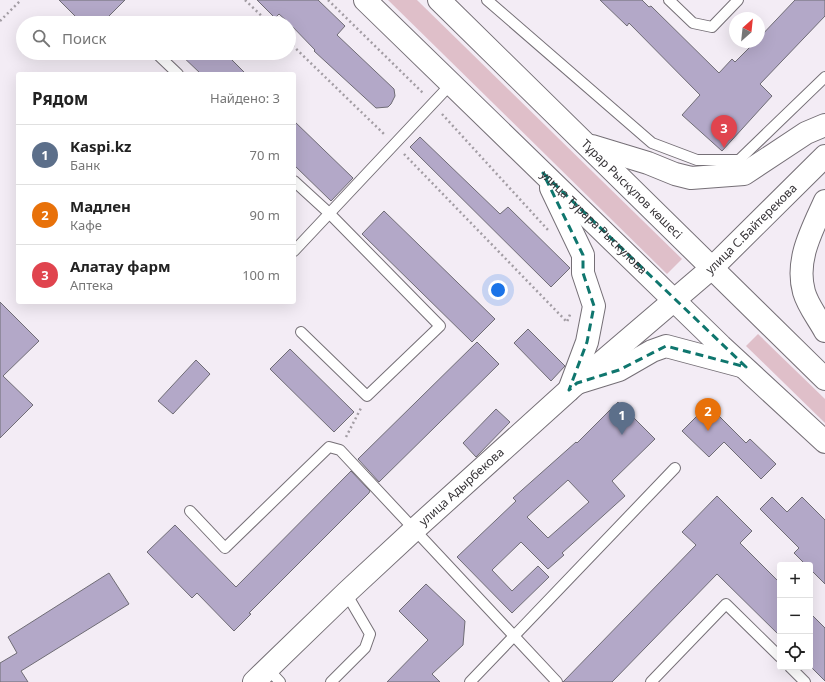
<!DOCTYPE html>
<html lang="ru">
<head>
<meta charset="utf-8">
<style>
  :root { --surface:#fff; --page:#f2f2f2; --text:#222; --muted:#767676; --line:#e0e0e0; --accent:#d93025 }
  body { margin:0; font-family:"Noto Sans",sans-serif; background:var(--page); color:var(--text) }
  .controls { position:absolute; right:12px; bottom:12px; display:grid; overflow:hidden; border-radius:4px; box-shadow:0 4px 16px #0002 }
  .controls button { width:36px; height:36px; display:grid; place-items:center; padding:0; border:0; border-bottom:1px solid var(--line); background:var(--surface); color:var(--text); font:20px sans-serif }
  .compass { position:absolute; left:729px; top:12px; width:36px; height:36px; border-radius:50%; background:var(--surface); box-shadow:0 4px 16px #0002; rotate:27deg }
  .you { position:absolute; left:498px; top:290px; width:14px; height:14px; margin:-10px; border:3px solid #fff; border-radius:50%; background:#1a73e8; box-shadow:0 0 0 6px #1a73e833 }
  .badge { display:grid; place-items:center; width:26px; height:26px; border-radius:50%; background:var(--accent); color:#fff; font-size:13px; font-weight:700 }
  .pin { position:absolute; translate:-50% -33px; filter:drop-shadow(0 1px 2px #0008) }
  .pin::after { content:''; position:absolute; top:21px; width:14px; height:12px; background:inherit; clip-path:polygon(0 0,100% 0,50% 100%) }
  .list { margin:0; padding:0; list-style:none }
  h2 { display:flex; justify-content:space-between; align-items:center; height:52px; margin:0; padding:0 16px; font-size:17px }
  h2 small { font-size:13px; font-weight:400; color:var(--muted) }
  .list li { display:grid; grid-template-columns:26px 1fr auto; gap:12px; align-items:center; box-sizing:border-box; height:60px; padding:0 16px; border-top:1px solid var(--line) }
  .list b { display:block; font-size:15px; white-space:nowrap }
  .list p { margin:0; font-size:13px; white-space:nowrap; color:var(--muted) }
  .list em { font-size:13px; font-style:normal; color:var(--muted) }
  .icon { flex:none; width:22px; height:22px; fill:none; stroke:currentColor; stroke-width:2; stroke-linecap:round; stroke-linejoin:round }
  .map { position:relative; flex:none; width:825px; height:682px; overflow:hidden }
  .search { position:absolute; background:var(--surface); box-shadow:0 4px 16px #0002; left:16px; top:16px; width:280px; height:44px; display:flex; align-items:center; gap:10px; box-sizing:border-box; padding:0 14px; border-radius:22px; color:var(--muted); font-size:15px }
  .panel { position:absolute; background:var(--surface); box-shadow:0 4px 16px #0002; left:16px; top:72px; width:280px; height:232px; border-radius:4px }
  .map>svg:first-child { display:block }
  .green { fill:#dfbfc9 }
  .building { fill:#b3a8c8; stroke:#6f6c75; fill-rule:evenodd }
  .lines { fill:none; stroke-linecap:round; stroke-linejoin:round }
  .lane-casing { stroke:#756f76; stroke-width:12 }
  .secondary-casing { stroke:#756f76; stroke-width:24 }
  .primary-casing { stroke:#756f76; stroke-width:24 }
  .path { stroke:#a39da4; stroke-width:2.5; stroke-dasharray:2 3; stroke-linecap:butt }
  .lane { stroke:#fff; stroke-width:10 }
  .secondary { stroke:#fff; stroke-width:22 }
  .primary { stroke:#fff; stroke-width:22 }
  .marked { fill:none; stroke:#0f766e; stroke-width:3; stroke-dasharray:8 5; stroke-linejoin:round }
  .labels { text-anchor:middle; stroke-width:3.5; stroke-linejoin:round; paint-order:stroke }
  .street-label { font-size:12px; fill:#343135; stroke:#fefbff }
</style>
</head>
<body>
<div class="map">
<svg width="825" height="682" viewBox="0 0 825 682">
  <rect width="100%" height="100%" fill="#f3ecf5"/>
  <!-- green -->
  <g class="green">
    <path d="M388,0h29l265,259 -15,15z"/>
    <path d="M758,334l67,65v24l-79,-77z"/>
  </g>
  <!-- building -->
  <g class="building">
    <path d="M59,0h66l-23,23h-20z"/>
    <path d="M257,0h61l27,26 -8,9 57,54 1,7 -4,8 -3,3 -12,1 -62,-57 1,-1 -26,-27 -10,-9 -4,4z"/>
    <path d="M600,0h42l7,7 2,-1 68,67 13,-14 3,3 20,-20h4v-4l36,-38h30v16l-65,68 12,12 -50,55 -40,-36 18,-20 -71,-72 -2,3z"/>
    <path d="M179,53h46l21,21h-45z"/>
    <path d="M294,121l59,57 -22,23 -37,-36z"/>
    <path d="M420,137l80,77 8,-7 62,61 -19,19 -141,-140z"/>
    <path d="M384,211l111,108 -23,23 -110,-108z"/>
    <path d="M0,302l39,39 -36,35 30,29 -33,33z"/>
    <path d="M528,329l37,37 -14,15 -37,-38z"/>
    <path d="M477,342l22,22 -120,118 -21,-23z"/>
    <path d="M290,349l64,63 -20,20 -64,-63z"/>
    <path d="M196,360l14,14 -37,40 -15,-13z"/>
    <path d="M618,402l37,37 -43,42 13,15 -63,57 2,2 -16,14 -27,-27 -29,28 20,21 26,-25 11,11 -37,36 -55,-56 59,-56 -3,-3 63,-56 1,1zM568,480l21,22 -41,36 -21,-21z"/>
    <path d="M708,405l38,38 4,-4 26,25 -15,15 -37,-37 -15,15 -27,-26z"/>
    <path d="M496,409l14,13 -34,35 -13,-14z"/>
    <path d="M351,471l19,20 -1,2 -120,120 2,1 -17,17 -37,-38 -5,5 -45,-46 28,-27 61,62z"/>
    <path d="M717,496l35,35 -12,12 40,40v53l-63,-62 -105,108h-49l133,-137 -14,-13z"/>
    <path d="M772,497l15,15 15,-15 23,23v64l-15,-15v-4h-4l-12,-12 5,-5 -39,-39z"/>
    <path d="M109,573l20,31 -108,67 7,11h-28v-19l17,-10 -9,-16z"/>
    <path d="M426,584l39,37 -2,24 -31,29 8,8h-53l41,-42 -29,-29z"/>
    <path d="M810,613l15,15v53l-15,-15z"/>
  </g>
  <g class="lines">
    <!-- lane casing -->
    <g class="lane-casing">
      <g id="lane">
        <path d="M487,0l165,143 45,17h42l86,-83"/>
        <path d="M669,0l24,23 19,4 26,-27"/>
        <path d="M156,53l22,21"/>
        <path d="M294,181l35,32 111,113 -73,70 -66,-64"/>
        <path d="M294,251l157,-167"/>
        <path d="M190,511l35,37 104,-101 11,3 217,232"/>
        <path d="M790,667l15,15"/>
        <path d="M268,669l12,13"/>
        <path d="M331,682l34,-34 5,-14 -24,-41"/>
        <path d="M470,682l205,-214"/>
        <path d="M651,682l75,-78 54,53"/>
      </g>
    </g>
    <!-- secondary casing -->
    <g class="secondary-casing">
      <g id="secondary">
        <path id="s1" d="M254,682l92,-89 69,-64 154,-139 144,-123 112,-111"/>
      </g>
    </g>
    <!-- primary casing -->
    <g class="primary-casing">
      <g id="primary">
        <path id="s2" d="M365,0l356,346 104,96"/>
        <path id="s3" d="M439,0l386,379"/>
        <path d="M592,146l56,17 27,11 16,4 53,-4 62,-41 19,-8"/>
        <path d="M551,188l32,67v18l11,33 -7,36 -18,48"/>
        <path d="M825,201c-13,29 -30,59 -21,91 4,14 14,26 21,39"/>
        <path d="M577,383l42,-13 33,-19 14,-5 75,20"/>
      </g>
    </g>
    <!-- path -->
    <g class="path">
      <path d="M245,0l24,23"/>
      <path d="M328,0l96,94"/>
      <path d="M0,21l21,-21"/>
      <path d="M289,42l96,93"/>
      <path d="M442,114l106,116"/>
      <path d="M404,154l163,168 4,-10"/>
      <path d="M346,437l15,-29"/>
    </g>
    <!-- lane -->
    <use href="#lane" class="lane"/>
    <!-- secondary -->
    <use href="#secondary" class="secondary"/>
    <!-- primary -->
    <use href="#primary" class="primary"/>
  </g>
  <!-- marked area -->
  <path class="marked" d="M543,173l203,194 -80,-21 -47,24 -42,13 -8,7 18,-48 7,-36 -11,-33v-18z"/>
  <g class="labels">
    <!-- street labels -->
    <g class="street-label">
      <text dy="4" stroke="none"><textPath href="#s3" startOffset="270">Тұрар Рыскұлов көшесі</textPath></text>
      <text dy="4" stroke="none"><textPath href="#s2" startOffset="319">улица Турара Рыскулова</textPath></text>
      <text dy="4" stroke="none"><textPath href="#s1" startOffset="673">улица С.Байтерекова</textPath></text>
      <text dy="4" stroke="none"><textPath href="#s1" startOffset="285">улица Адырбекова</textPath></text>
    </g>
  </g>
</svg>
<div class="controls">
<button>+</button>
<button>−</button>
<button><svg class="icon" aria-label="locate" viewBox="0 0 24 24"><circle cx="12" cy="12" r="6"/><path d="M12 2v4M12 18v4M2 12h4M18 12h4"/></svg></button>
</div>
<svg class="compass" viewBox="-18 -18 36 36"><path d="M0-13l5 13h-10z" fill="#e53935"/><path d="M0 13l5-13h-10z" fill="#767676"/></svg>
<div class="you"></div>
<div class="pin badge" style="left:622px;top:435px;background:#5c6f8a">1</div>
<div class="pin badge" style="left:708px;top:431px;background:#e8710a">2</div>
<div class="pin badge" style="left:724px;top:148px;background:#e0444e">3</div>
<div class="search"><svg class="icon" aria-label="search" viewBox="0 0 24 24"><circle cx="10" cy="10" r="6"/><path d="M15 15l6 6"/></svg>Поиск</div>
<section class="panel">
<h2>Рядом<small>Найдено: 3</small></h2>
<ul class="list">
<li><span class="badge" style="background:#5c6f8a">1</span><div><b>Kaspi.kz</b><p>Банк</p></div><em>70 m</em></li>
<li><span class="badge" style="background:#e8710a">2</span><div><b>Мадлен</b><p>Кафе</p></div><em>90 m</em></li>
<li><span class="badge" style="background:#e0444e">3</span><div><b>Алатау фарм</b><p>Аптека</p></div><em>100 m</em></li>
</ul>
</section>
</div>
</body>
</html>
